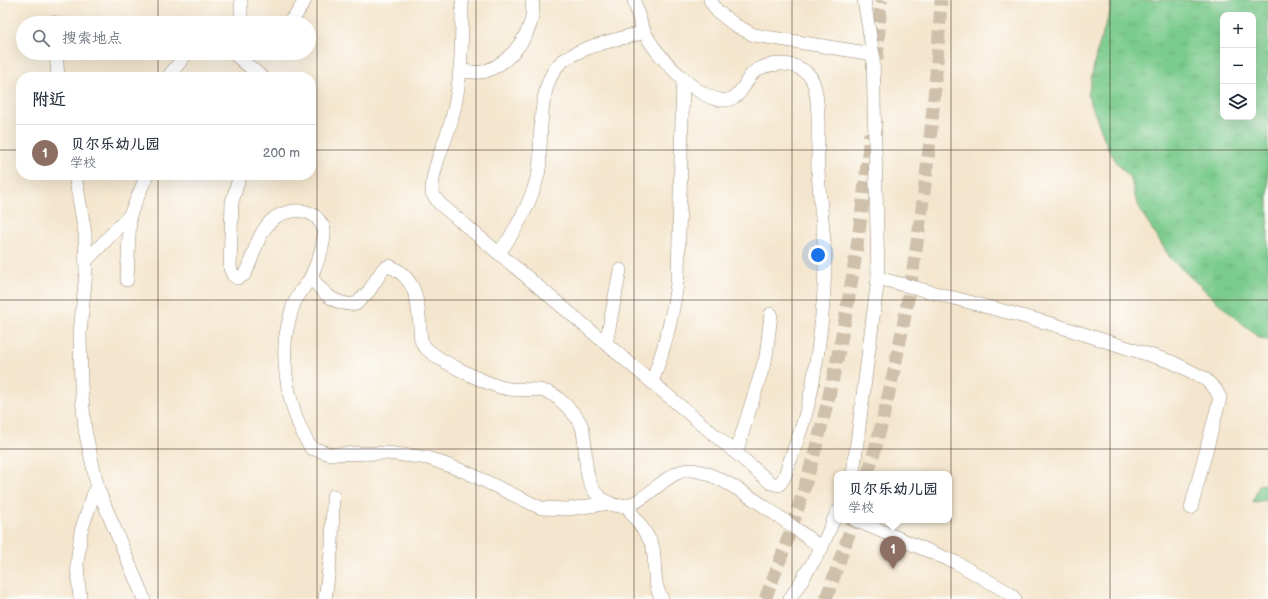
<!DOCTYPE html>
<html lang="zh">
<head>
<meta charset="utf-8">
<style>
  :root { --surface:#fff; --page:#f2f2f3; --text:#1f2937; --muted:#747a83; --line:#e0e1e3; --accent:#0f766e }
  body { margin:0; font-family:"Balsamiq Sans","LXGW WenKai TC",sans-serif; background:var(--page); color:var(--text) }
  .controls { position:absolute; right:12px; top:12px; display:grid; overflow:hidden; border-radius:8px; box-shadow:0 4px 16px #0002 }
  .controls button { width:36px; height:36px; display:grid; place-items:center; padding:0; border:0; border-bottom:1px solid var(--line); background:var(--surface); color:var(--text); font:20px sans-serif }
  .you { position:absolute; left:818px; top:255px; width:14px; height:14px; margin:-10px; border:3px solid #fff; border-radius:50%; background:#1a73e8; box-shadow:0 0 0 6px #1a73e833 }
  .badge { display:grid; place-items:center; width:26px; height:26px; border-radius:50%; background:var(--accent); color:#fff; font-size:13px; font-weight:700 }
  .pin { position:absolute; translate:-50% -33px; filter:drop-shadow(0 1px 2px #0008) }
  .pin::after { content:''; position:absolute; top:21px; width:14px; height:12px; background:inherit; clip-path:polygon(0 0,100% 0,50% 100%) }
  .popup { position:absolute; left:834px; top:471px; width:118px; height:52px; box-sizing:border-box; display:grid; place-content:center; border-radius:8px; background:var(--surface); filter:drop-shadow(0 1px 3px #0005); font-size:13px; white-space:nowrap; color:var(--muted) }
  .popup b { font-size:15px; color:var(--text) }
  .popup::after { content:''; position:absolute; left:50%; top:100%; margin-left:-8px; border:8px solid transparent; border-top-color:var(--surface) }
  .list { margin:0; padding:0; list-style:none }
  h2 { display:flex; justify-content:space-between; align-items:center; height:52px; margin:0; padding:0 16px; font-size:17px }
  h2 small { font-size:13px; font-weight:400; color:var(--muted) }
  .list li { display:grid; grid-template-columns:26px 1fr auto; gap:12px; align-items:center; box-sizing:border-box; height:56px; padding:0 16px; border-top:1px solid var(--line) }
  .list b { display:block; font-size:15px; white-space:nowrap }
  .list p { margin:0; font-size:13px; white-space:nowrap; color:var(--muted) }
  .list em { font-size:13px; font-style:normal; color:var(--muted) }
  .icon { flex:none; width:22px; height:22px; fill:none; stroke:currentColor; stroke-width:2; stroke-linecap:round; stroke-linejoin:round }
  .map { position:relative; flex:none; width:1268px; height:599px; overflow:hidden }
  .search { position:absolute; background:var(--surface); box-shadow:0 4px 16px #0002; left:16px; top:16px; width:300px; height:44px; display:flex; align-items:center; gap:10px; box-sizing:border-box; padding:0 14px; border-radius:22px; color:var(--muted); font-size:15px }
  .panel { position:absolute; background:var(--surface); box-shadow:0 4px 16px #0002; left:16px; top:72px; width:300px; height:108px; border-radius:16px }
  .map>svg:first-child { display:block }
  .grass { fill:url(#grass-tufts); stroke:#5a7a56; fill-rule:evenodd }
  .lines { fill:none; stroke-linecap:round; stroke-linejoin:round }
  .minor-tunnel { stroke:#cfc0ab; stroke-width:13; stroke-dasharray:13 6; stroke-linecap:butt }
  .minor-casing { stroke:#988876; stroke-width:14 }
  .minor { stroke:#fff; stroke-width:13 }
  .grid { fill:none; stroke:#3b2a1e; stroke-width:1; stroke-opacity:0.55 }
</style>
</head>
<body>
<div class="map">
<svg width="1268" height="599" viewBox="0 0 1268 599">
  <defs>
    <pattern id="grass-tufts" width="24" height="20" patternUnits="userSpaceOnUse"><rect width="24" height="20" fill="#7acb8d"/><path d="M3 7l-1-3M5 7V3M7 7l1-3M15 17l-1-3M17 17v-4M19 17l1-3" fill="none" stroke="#6aae79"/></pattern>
  </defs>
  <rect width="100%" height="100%" fill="#fdfcf7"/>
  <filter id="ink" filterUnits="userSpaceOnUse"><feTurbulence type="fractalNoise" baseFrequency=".025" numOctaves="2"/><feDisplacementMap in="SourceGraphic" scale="8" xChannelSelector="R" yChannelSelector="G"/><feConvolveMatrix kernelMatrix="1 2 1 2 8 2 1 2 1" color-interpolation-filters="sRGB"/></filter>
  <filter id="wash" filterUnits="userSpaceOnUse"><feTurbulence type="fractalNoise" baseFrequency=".012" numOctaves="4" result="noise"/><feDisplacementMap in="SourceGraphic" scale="16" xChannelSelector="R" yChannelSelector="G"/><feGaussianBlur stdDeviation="0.9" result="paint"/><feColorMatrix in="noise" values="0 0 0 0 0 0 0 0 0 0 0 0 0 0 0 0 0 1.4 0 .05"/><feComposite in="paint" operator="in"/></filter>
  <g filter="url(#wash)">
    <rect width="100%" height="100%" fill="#f4e6ce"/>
    <!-- grass -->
    <g class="grass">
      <path d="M1111,0h157v341l-8,-3 -35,-29 -54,-50 -29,-46 -7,-16 -4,-18 -13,-15 -10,-16 -20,-52 8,-41 14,-44zM1223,15h30v102h-30z"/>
      <path d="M1268,484v16l-15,2 6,-17z"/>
    </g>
  </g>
  <g filter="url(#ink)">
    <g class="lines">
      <!-- minor-tunnel -->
      <g class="minor-tunnel">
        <path d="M877,60l4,-60"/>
        <path d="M868,474c44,-153 64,-315 73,-474"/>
        <path d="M765,599c60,-147 91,-308 105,-466"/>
        <path d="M826,599l28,-79"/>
      </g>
      <!-- minor casing -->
      <g class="minor-casing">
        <g id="minor">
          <path d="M241,0v23"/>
          <path d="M462,0c0,41 0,82 -11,122 -7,24 -19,45 -19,71l7,10 297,250 35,30 8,2 5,-7c11,-32 24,-64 29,-97 7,-38 11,-77 12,-115 0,-32 -6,-66 -7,-98 -1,-24 3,-65 -5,-86 -2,-7 -9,-12 -16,-15 -13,-6 -37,-3 -46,8 -6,8 -9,18 -18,23 -26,14 -80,-45 -89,-67 -5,-10 -7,-21 -10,-31"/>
          <path d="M710,0l7,11 18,14 19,10 119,19 5,224 -25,196"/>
          <path d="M864,0l9,54"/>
          <path d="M53,22v1"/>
          <path d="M288,23l8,-8 9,-15"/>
          <path d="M56,53l2,24"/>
          <path d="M233,53l29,24"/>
          <path d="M461,71c7,0 18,3 25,0 27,-10 51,-42 46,-71"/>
          <path d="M168,77l19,-24"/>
          <path d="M75,175l10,58 1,39 -6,61 1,52 4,45 13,59 46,110"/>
          <path d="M240,175l-8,27 -2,66 3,7 4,3 7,-3c11,-19 10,-34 25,-52 12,-14 41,-18 51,-1 1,2 4,5 4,8 1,16 -7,32 -13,47 12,16 24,29 45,27l13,-13 14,-22 6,-3c27,11 29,35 31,61 0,7 0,15 5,20 11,13 67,40 84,42 17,2 37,-3 50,10 7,6 20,19 23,28 7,25 -3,58 23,74 34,21 55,-32 86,-31 32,1 104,59 131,78"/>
          <path d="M499,253c18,-24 31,-48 39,-78 2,-7 2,-16 2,-24 1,-26 0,-74 24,-91 23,-16 54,-20 80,-28"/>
          <path d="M86,261l44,-46"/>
          <path d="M311,277c-6,9 -14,19 -18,29 -3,11 -8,27 -8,39 -2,33 8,75 26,103l19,6 57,-1 41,5 38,14 75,36 27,1 42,-6"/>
          <path d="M878,278l174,46 120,38 32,16 12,12 4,8 -29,110"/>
          <path d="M127,280l3,-65 17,-40"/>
          <path d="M606,344l14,-74"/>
          <path d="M652,382c13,-35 22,-69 26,-107l5,-196"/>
          <path d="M736,453l30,-96 5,-43"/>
          <path d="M626,505c6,9 25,33 27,43 3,17 -1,35 9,51"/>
          <path d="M855,520l102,43 52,30 6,6"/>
          <path d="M80,599l-3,-34 4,-34 16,-47"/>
          <path d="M325,599l7,-54 1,-49"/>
          <path d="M790,599l31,-50 16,-37"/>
        </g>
      </g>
      <!-- minor -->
      <use href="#minor" class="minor"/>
    </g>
  </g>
  <!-- grid -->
  <path class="grid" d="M158,0v23M317,0v599M476,0v599M634,0v599M792,0v599M951,0v599M1110,0v599M158,53v24M0,150h21M311,150h957M158,175v424M0,300h1268M0,449h1268"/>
</svg>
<div class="controls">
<button>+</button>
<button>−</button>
<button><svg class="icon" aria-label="layers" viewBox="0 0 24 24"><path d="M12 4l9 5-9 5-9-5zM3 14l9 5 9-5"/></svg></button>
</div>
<div class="you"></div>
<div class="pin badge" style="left:893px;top:569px;background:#8d6e63">1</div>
<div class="popup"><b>贝尔乐幼儿园</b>学校</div>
<div class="search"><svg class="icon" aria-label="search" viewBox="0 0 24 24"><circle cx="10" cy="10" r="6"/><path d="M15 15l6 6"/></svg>搜索地点</div>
<section class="panel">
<h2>附近<small></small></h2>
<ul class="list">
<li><span class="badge" style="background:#8d6e63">1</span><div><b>贝尔乐幼儿园</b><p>学校</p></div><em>200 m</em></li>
</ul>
</section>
</div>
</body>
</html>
